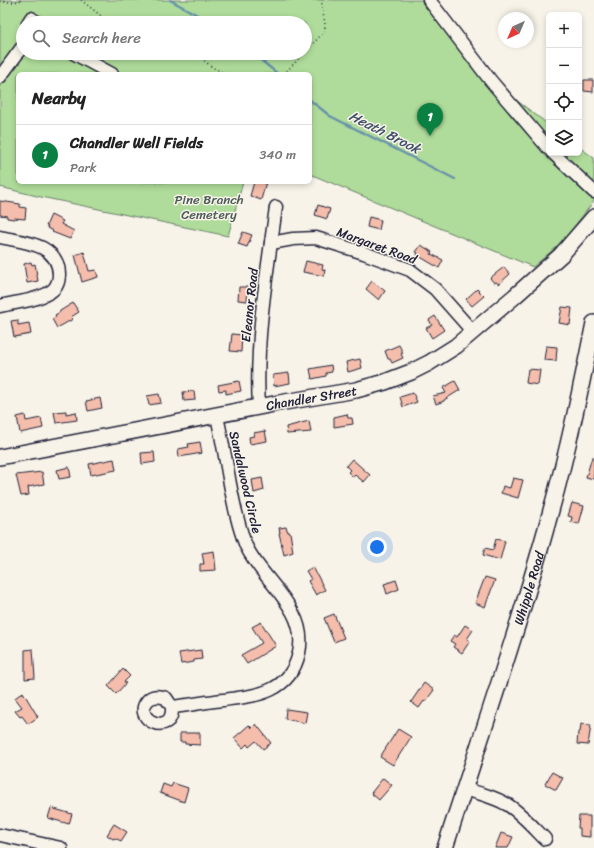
<!DOCTYPE html>
<html lang="en">
<head>
<meta charset="utf-8">
<style>
  :root { --surface:#fff; --page:#f6f6f6; --text:#222; --muted:#767676; --line:#e0e0e0; --accent:#0b8043 }
  body { margin:0; font-family:Sriracha,sans-serif; background:var(--page); color:var(--text) }
  .controls { position:absolute; right:12px; top:12px; display:grid; overflow:hidden; border-radius:6px; box-shadow:0 2px 6px #0003 }
  .controls button { width:36px; height:36px; display:grid; place-items:center; padding:0; border:0; border-bottom:1px solid var(--line); background:var(--surface); color:var(--text); font:20px sans-serif }
  .compass { position:absolute; left:498px; top:12px; width:36px; height:36px; border-radius:50%; background:var(--surface); box-shadow:0 2px 6px #0003; rotate:224deg }
  .you { position:absolute; left:377px; top:547px; width:14px; height:14px; margin:-10px; border:3px solid #fff; border-radius:50%; background:#1a73e8; box-shadow:0 0 0 6px #1a73e833 }
  .badge { display:grid; place-items:center; width:26px; height:26px; border-radius:50%; background:var(--accent); color:#fff; font-size:13px; font-weight:700 }
  .pin { position:absolute; translate:-50% -33px; filter:drop-shadow(0 1px 2px #0008) }
  .pin::after { content:''; position:absolute; top:21px; width:14px; height:12px; background:inherit; clip-path:polygon(0 0,100% 0,50% 100%) }
  .list { margin:0; padding:0; list-style:none }
  h2 { display:flex; justify-content:space-between; align-items:center; height:52px; margin:0; padding:0 16px; font-size:17px }
  h2 small { font-size:13px; font-weight:400; color:var(--muted) }
  .list li { display:grid; grid-template-columns:26px 1fr auto; gap:12px; align-items:center; box-sizing:border-box; height:60px; padding:0 16px; border-top:1px solid var(--line) }
  .list b { display:block; font-size:15px; white-space:nowrap }
  .list p { margin:0; font-size:13px; white-space:nowrap; color:var(--muted) }
  .list em { font-size:13px; font-style:normal; color:var(--muted) }
  .icon { flex:none; width:22px; height:22px; fill:none; stroke:currentColor; stroke-width:2; stroke-linecap:round; stroke-linejoin:round }
  .map { position:relative; flex:none; width:594px; height:848px; overflow:hidden }
  .search { position:absolute; background:var(--surface); box-shadow:0 2px 6px #0003; left:16px; top:16px; width:296px; height:44px; display:flex; align-items:center; gap:10px; box-sizing:border-box; padding:0 14px; border-radius:22px; color:var(--muted); font-size:15px }
  .panel { position:absolute; background:var(--surface); box-shadow:0 2px 6px #0003; left:16px; top:72px; width:296px; height:112px; border-radius:6px }
  .map>svg:first-child { display:block }
  .green { fill:#afdc9a; stroke:#687f6a; fill-rule:evenodd }
  .lines { fill:none; stroke-linecap:round; stroke-linejoin:round }
  .stream { stroke:#6792ac; stroke-width:2.5 }
  .building { fill:#f5bdab; stroke:#22223b }
  .minor-casing { stroke:#22223b; stroke-width:15 }
  .major-casing { stroke:#22223b; stroke-width:18 }
  .path { stroke:#22223b; stroke-width:1.5; stroke-dasharray:1 3; stroke-linecap:butt }
  .minor { stroke:#f7f3e8; stroke-width:12 }
  .major { stroke:#f7f3e8; stroke-width:15 }
  .labels { text-anchor:middle; stroke-width:3; stroke-linejoin:round; paint-order:stroke }
  .park-label { font-size:13px; fill:#4c5a58; stroke:#f7f3e8 }
  .street-label { font-size:13px; fill:#22223b; stroke:#f7f3e8 }
  .water-label { font-size:14px; font-style:italic; fill:#3f506a; stroke:#f7f3e8 }
</style>
</head>
<body>
<div class="map">
<svg width="594" height="848" viewBox="0 0 594 848">
  <rect width="100%" height="100%" fill="#f7f3e8"/>
  <filter id="ink" filterUnits="userSpaceOnUse"><feTurbulence type="fractalNoise" baseFrequency=".025" numOctaves="2"/><feDisplacementMap in="SourceGraphic" scale="8" xChannelSelector="R" yChannelSelector="G"/><feConvolveMatrix kernelMatrix="1 2 1 2 8 2 1 2 1" color-interpolation-filters="sRGB"/></filter>
  <g filter="url(#ink)">
    <!-- green -->
    <path class="green" d="M0,0h435l72,93 42,32v28h30v-6l15,11v43l-3,4 -29,37 -29,25 -223,-93v-100h-292v108h225l-15,54 -187,-39 -41,-10zM23,23h282v30h-282z"/>
    <g class="lines">
      <!-- stream -->
      <g class="stream">
        <path d="M170,0l42,23"/>
        <path d="M252,53l26,21"/>
        <path d="M310,100l20,16 125,63"/>
      </g>
    </g>
    <!-- building -->
    <g class="building">
      <path d="M584,80h9v12l-9,-1z"/>
      <path d="M254,182h12l-5,18 -11,-4z"/>
      <path d="M0,201l20,3v3l6,1 -1,11 -11,-1v1l-7,-1v-2l-7,-1z"/>
      <path d="M318,205l12,4 -3,10 -12,-4z"/>
      <path d="M51,215l12,6 -2,3 13,7 -4,8 -18,-7 1,-1 -6,-3 1,-2h-2z"/>
      <path d="M369,217l12,3 -2,10 -12,-3z"/>
      <path d="M243,232l9,3 -5,12 -9,-3z"/>
      <path d="M421,245l11,7 -1,2 12,6 -4,8 -22,-13 1,-2 -2,-1z"/>
      <path d="M84,252l5,19 7,-1 2,7 -16,5 -7,-27z"/>
      <path d="M306,261l17,4 -1,4 3,1 -1,6 -21,-4z"/>
      <path d="M31,262l1,3 3,-1 3,17 -11,2 -3,-19z"/>
      <path d="M504,267l6,7 -11,10 -3,-2 -2,1 -4,-5z"/>
      <path d="M372,281l13,10 -6,9 -13,-11z"/>
      <path d="M239,287h9l-1,14 -9,-1z"/>
      <path d="M477,289l7,7 -12,10 -6,-7z"/>
      <path d="M73,303l6,9 -8,5 2,2 -16,9 -5,-9 4,-2 -1,-2 5,-3v-1z"/>
      <path d="M562,307l10,1 -2,17 -11,-2z"/>
      <path d="M435,316l9,14 -12,8 -6,-10 6,-3 -3,-5z"/>
      <path d="M18,320v5l11,-2 2,11 -17,3 -3,-16z"/>
      <path d="M232,334l10,1 -1,17 -11,-1z"/>
      <path d="M399,345l4,8 -2,1 2,4 -11,5 -2,-4h-2l-3,-8z"/>
      <path d="M546,346l11,1 -1,14 -12,-1z"/>
      <path d="M360,359l2,9 -14,4 -2,-10z"/>
      <path d="M331,365l1,7 -6,1v3l-14,3 -2,-10z"/>
      <path d="M528,369l12,1 -2,15 -12,-2z"/>
      <path d="M289,373l1,10 -16,3 -1,-11z"/>
      <path d="M239,381l2,10 -15,3v-4l-7,1 -1,-6z"/>
      <path d="M455,381l5,9 -16,10v1l-8,3 -3,-8 13,-3 -3,-5z"/>
      <path d="M194,391l1,9 -11,1 -1,-9z"/>
      <path d="M413,393l4,9 -14,5 -3,-10z"/>
      <path d="M159,394l2,9 -12,2 -2,-9z"/>
      <path d="M100,398l2,10 -14,3 -2,-10z"/>
      <path d="M66,411v3l10,-2 1,8 -21,3 -2,-11z"/>
      <path d="M347,414l1,4h4l1,6 -19,3v-10z"/>
      <path d="M25,415l1,6 15,-3 2,10 -23,5 -3,-16z"/>
      <path d="M309,421l2,11 -24,2 -1,-7z"/>
      <path d="M265,431l2,10 -17,3 -1,-7 5,-1 -1,-3z"/>
      <path d="M200,442l2,11 -23,4 -1,-8 11,-2 -1,-3z"/>
      <path d="M154,452l1,10 -13,2 -1,-11z"/>
      <path d="M592,457h2v17l-1,5 -7,-2z"/>
      <path d="M114,459l2,11 -25,5 -2,-11z"/>
      <path d="M352,459l18,16 -6,7 -9,-7 -2,2 -5,-5 2,-2 -4,-4z"/>
      <path d="M69,467l2,10 -12,2 -2,-9z"/>
      <path d="M42,472l2,12 -16,3 1,8 -8,1 -5,-21z"/>
      <path d="M262,478l2,12 -10,3 -2,-13z"/>
      <path d="M513,478l10,2 -5,18 -17,-5 2,-7 7,2z"/>
      <path d="M572,503l12,3 -5,18 -8,-2 1,-5 -4,-1z"/>
      <path d="M286,527l2,5h2l3,20 -9,3 -5,-22h1l-1,-5z"/>
      <path d="M496,539l9,2 -5,19 -17,-5 2,-7 8,2z"/>
      <path d="M214,551l2,19 -16,1v-7h4l-2,-11z"/>
      <path d="M313,567l12,23 -9,5 -8,-14 3,-2 -5,-8z"/>
      <path d="M485,577l10,3 -10,27 -10,-4z"/>
      <path d="M396,580l3,9 -12,5 -3,-10z"/>
      <path d="M334,614l10,24 -10,4 -10,-24z"/>
      <path d="M261,622l15,24 -29,18 -6,-9 21,-12 -10,-16z"/>
      <path d="M465,625l8,5 -6,9 3,2 -8,12 -9,-6 2,-3 -5,-3 4,-6 3,2z"/>
      <path d="M33,649l2,29 -10,1v-29z"/>
      <path d="M201,650l1,9 -8,1v2l-13,2 -2,-11z"/>
      <path d="M123,669l7,7 -6,6 2,1 -10,11 -8,-8z"/>
      <path d="M424,683l10,7 -9,12 -1,-1 -5,7 -8,-6z"/>
      <path d="M23,692l15,25 -10,7 -6,-8 -2,1 -5,-6 7,-4 -7,-9z"/>
      <path d="M286,709l21,3 -2,11 -20,-4z"/>
      <path d="M256,724l15,19 -8,6 -7,-8 -7,6 -2,-3 -4,4 -9,-10 15,-13 3,3z"/>
      <path d="M581,724l10,1 -3,20 -11,-1 1,-12h2z"/>
      <path d="M398,729l13,8 -18,28 -13,-8z"/>
      <path d="M180,733h20v12l-15,-1v-2h-5z"/>
      <path d="M552,772l11,6 -7,12 -11,-6z"/>
      <path d="M383,778l9,7 -13,15 -8,-7z"/>
      <path d="M173,783l15,5 -4,14 -24,-9 3,-9 8,3z"/>
      <path d="M51,808l21,6 -3,10 -21,-6z"/>
      <path d="M579,816h11v21l-10,-1v-8h-2z"/>
      <path d="M114,824l13,8 -6,9 -6,-3 -2,1 -6,-4z"/>
      <path d="M501,833l12,4 -5,11h-13z"/>
    </g>
    <g class="lines">
      <!-- minor casing -->
      <g class="minor-casing">
        <g id="minor">
          <path d="M429,0l62,81 58,68"/>
          <path d="M28,23l3,-5 7,5"/>
          <path d="M73,53l39,21"/>
          <path d="M0,77l23,-31"/>
          <path d="M553,153l41,39"/>
          <path d="M0,237c23,5 58,6 59,37 0,7 -2,14 -9,18 -14,9 -34,10 -50,14"/>
          <path d="M271,243l22,-4 23,-1 48,15 46,17 25,19 38,43"/>
          <path d="M259,407c-4,-67 8,-134 17,-200"/>
          <path d="M172,707c2,31 -42,13 -24,-7 5,-5 12,-4 18,-2l6,9c17,-2 34,-5 51,-7 33,-4 67,-7 76,-47 3,-14 1,-27 -6,-40 -13,-25 -35,-42 -47,-67 -8,-20 -12,-41 -16,-62 -4,-23 -8,-45 -13,-68"/>
          <path d="M464,789c15,4 31,8 44,16 14,9 26,23 37,34"/>
          <path d="M0,835l61,13"/>
        </g>
      </g>
      <!-- major casing -->
      <g class="major-casing">
        <g id="major">
          <path id="s1" d="M0,457l279,-54 77,-13 29,-8 26,-10 18,-9 27,-17 59,-50 46,-41 33,-38"/>
          <path id="s2" d="M445,848c36,-111 74,-221 105,-334 18,-63 31,-127 44,-191"/>
        </g>
      </g>
      <!-- path -->
      <g class="path">
        <path d="M81,0l29,23"/>
        <path d="M0,2h15l6,-2"/>
        <path d="M305,52l20,-21c1,-11 -4,-20 -3,-31"/>
        <path d="M195,53l17,14 14,7"/>
        <path d="M284,74l20,-21"/>
      </g>
      <!-- minor -->
      <use href="#minor" class="minor"/>
      <!-- major -->
      <use href="#major" class="major"/>
    </g>
  </g>
  <g class="labels">
    <!-- park labels -->
    <g class="park-label">
      <text x="209" y="204">Pine Branch<tspan x="209" dy="15">Cemetery</tspan></text>
    </g>
    <!-- street labels -->
    <g class="street-label">
      <text transform="translate(377 245) rotate(20)" y="5">Margaret Road</text>
      <text transform="translate(249 305) rotate(-84)" y="5">Eleanor Road</text>
      <text dy="5" stroke="none"><textPath href="#s1" startOffset="317">Chandler Street</textPath></text>
      <text transform="translate(246 482) rotate(77)" y="5">Sandalwood Circle</text>
      <text dy="5" stroke="none"><textPath href="#s2" startOffset="273">Whipple Road</textPath></text>
    </g>
    <!-- water labels -->
    <g class="water-label">
      <text transform="translate(385 132) rotate(27)" y="5">Heath Brook</text>
    </g>
  </g>
</svg>
<div class="controls">
<button>+</button>
<button>−</button>
<button><svg class="icon" aria-label="locate" viewBox="0 0 24 24"><circle cx="12" cy="12" r="6"/><path d="M12 2v4M12 18v4M2 12h4M18 12h4"/></svg></button>
<button><svg class="icon" aria-label="layers" viewBox="0 0 24 24"><path d="M12 4l9 5-9 5-9-5zM3 14l9 5 9-5"/></svg></button>
</div>
<svg class="compass" viewBox="-18 -18 36 36"><path d="M0-13l5 13h-10z" fill="#e53935"/><path d="M0 13l5-13h-10z" fill="#767676"/></svg>
<div class="you"></div>
<div class="pin badge" style="left:430px;top:136px">1</div>
<div class="search"><svg class="icon" aria-label="search" viewBox="0 0 24 24"><circle cx="10" cy="10" r="6"/><path d="M15 15l6 6"/></svg>Search here</div>
<section class="panel">
<h2>Nearby<small></small></h2>
<ul class="list">
<li><span class="badge">1</span><div><b>Chandler Well Fields</b><p>Park</p></div><em>340 m</em></li>
</ul>
</section>
</div>
</body>
</html>
